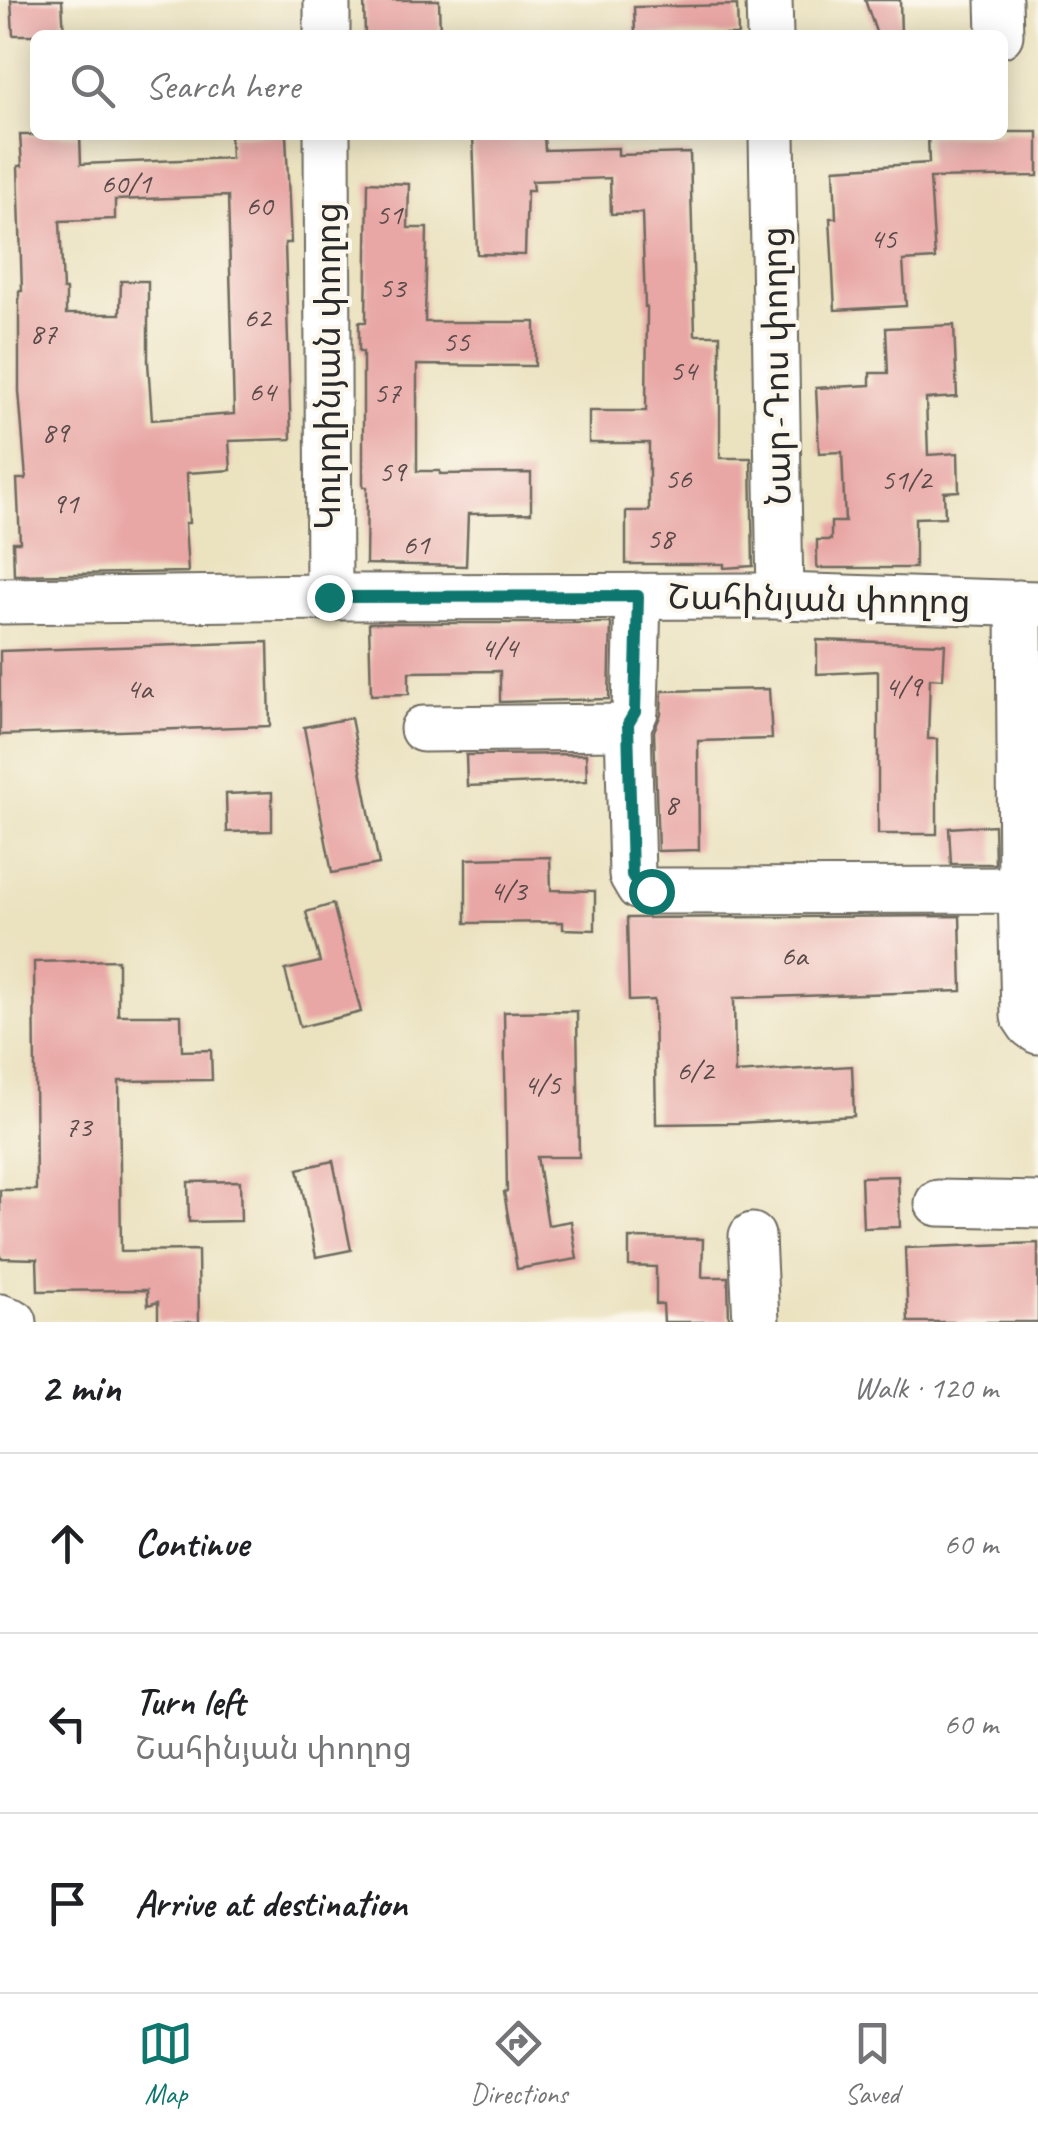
<!DOCTYPE html>
<html lang="en">
<head>
<meta charset="utf-8">
<style>
  :root { --surface:#fff; --page:#f2f2f2; --text:#202124; --muted:#757577; --line:#e0e0e0; --accent:#0f766e }
  body { margin:0; font-family:Caveat,"Noto Sans Armenian",sans-serif; background:var(--page); color:var(--text) }
  .stop { position:absolute; width:30px; height:30px; margin:-22px; border:8px solid #0f766e; border-radius:50%; background:#fff }
  .stop.end { background:#0f766e; border-color:#fff; box-shadow:0 2px 10px #0008 }
  .list { margin:0; padding:0; list-style:none }
  h2 { display:flex; justify-content:space-between; align-items:center; height:130px; margin:0; padding:0 40px; font-size:42px }
  h2 small { font-size:32px; font-weight:400; color:var(--muted) }
  .list li { display:grid; grid-template-columns:65px 1fr auto; gap:30px; align-items:center; box-sizing:border-box; height:180px; padding:0 40px; border-top:2px solid var(--line) }
  .list b { display:block; font-size:38px; white-space:nowrap }
  .list p { margin:0; font-size:32px; white-space:nowrap; color:var(--muted) }
  .list em { font-size:32px; font-style:normal; color:var(--muted) }
  .icon { flex:none; width:55px; height:55px; fill:none; stroke:currentColor; stroke-width:2; stroke-linecap:round; stroke-linejoin:round }
  .map { position:relative; flex:none; width:1038px; height:1322px; overflow:hidden }
  .search { position:absolute; background:var(--surface); box-shadow:0 5px 25px #0003; left:30px; right:30px; top:30px; height:110px; display:flex; align-items:center; gap:25px; box-sizing:border-box; padding:0 35px; border-radius:15px; color:var(--muted); font-size:38px }
  .sheet { height:670px; background:var(--surface) }
  nav { display:flex; justify-content:space-around; align-items:center; box-sizing:border-box; height:140px; border-top:2px solid var(--line); background:var(--surface); font-size:28px; color:var(--muted) }
  nav a { display:grid; justify-items:center; gap:5px }
  nav .on { color:var(--accent) }
  .map>svg:first-child { display:block }
  .building { fill:#e8a6a4; fill-rule:evenodd }
  .lines { fill:none; stroke-linecap:round; stroke-linejoin:round }
  .minor-casing { stroke:#6e6b5f; stroke-width:49 }
  .minor { stroke:#fff; stroke-width:45 }
  .route { stroke:#0f766e; stroke-width:12 }
  .labels { text-anchor:middle; stroke-width:8; stroke-linejoin:round; paint-order:stroke }
  .number-label { font-size:30px; fill:#5a4a49 }
  .street-label { font-size:35px; fill:#2b2b2b; stroke:#fbf7ec }
</style>
</head>
<body>
<div class="map">
<svg width="1038" height="1322" viewBox="0 0 1038 1322">
  <rect width="100%" height="100%" fill="#fbf7ec"/>
  <filter id="ink" filterUnits="userSpaceOnUse"><feTurbulence type="fractalNoise" baseFrequency=".01" numOctaves="2"/><feDisplacementMap in="SourceGraphic" scale="20" xChannelSelector="R" yChannelSelector="G"/><feConvolveMatrix kernelMatrix="1 2 1 2 8 2 1 2 1" color-interpolation-filters="sRGB"/></filter>
  <filter id="wash" filterUnits="userSpaceOnUse"><feTurbulence type="fractalNoise" baseFrequency=".0048" numOctaves="4" result="noise"/><feDisplacementMap in="SourceGraphic" scale="40" xChannelSelector="R" yChannelSelector="G"/><feGaussianBlur stdDeviation="2.25" result="paint"/><feColorMatrix in="noise" values="0 0 0 0 0 0 0 0 0 0 0 0 0 0 0 0 0 1.4 0 .05"/><feComposite in="paint" operator="in"/></filter>
  <g filter="url(#wash)">
    <rect width="100%" height="100%" fill="#ebe2c0"/>
    <g id="blocks">
      <!-- building -->
      <g class="building">
        <path d="M11,0h51l2,35h-51z"/>
        <path d="M364,0h75l1,35h-75z"/>
        <path d="M865,0h35l1,35h-24z"/>
        <path d="M737,5l1,30h-103l-1,-28z"/>
        <path d="M1003,132h35v44l-108,2 5,81 -32,2 3,45 -71,4 -5,-92h6l-2,-49 95,-6 -1,-28h75z"/>
        <path d="M20,135h60l1,29 150,-6 -1,-23h56l5,108h-6l6,196 -62,2 2,29 -44,3 2,50h-4l3,49 -174,3 -1,-33h7l-3,-63h9l-7,-88v-100h3l-4,-125h4zM228,196l6,218 -82,6 -4,-58v-81h-27l-1,33h-54v-24h-3l-3,-69 55,-2v-19z"/>
        <path d="M473,135h71l1,15 73,-2v7l72,-2 5,182h25v123h31l2,108 -29,2v-4h-98v-53h23v-68h-60v-32h57l1,-104h-2l-3,-94 -31,1 -1,-36 -78,3 1,10h-6l-2,64 -48,-1z"/>
        <path d="M368,182l41,2 -1,44h19l-2,94h110v44l-118,-1v106h23v3l91,-1v40l-63,1 -2,52 -100,-2 1,-77h-4v-135h-4v-30h7z"/>
        <path d="M954,325l3,72 -31,2 2,56 30,-2 1,38 -15,1 1,25 -30,1v50h-98v-28h14v-18h14l-3,-70 -23,1 -3,-65 54,-3v-12h18l-2,-45z"/>
        <path d="M369,623h242l-2,76 -109,3v-31l-91,1v22l-38,1z"/>
        <path d="M817,640l128,4 -2,35 -13,-1 -2,61h9v95h-59v-163l-61,3z"/>
        <path d="M268,642l2,84 -270,9v-84z"/>
        <path d="M769,689l3,50 -74,2 1,109 -41,1 -4,-120 7,-17 1,-23z"/>
        <path d="M351,718l28,146 -47,9 -28,-146z"/>
        <path d="M586,754l1,27 -120,5 -1,-31z"/>
        <path d="M272,792v39l-45,1 -1,-38z"/>
        <path d="M994,825l1,39h-44l-2,-36z"/>
        <path d="M550,857l1,33 44,1v39l-32,-1v-7l-97,1v-64z"/>
        <path d="M333,904l28,108 -61,15 -15,-57 35,-8 -14,-50z"/>
        <path d="M960,916l2,75 -228,7 1,75 117,-7 2,50 -117,7 -81,1 -2,-124 -25,1 -2,-83z"/>
        <path d="M118,960v55h63l1,36 29,-1 1,30 -93,1 2,170 77,-1 1,72h-41v-20l-10,3 -1,-15 -109,1 -1,-32 -37,-1v-68h36l-2,-228z"/>
        <path d="M577,1011l2,146h-42l11,68 23,-4 6,38 -60,10 -13,-77 3,-1 -3,-179z"/>
        <path d="M333,1161l18,89 -35,7 -18,-88z"/>
        <path d="M898,1176l2,51 -37,1 -2,-51z"/>
        <path d="M240,1181l1,40 -52,1 -1,-40z"/>
        <path d="M629,1238l74,1 -1,38h26l1,45h-65l-1,-18h-7v-37l-27,-1z"/>
        <path d="M1038,1243v79h-130l-3,-74z"/>
      </g>
    </g>
  </g>
  <g filter="url(#ink)">
    <use href="#blocks" fill-opacity="0" stroke="#6e6b5f" stroke-width="2.5"/>
    <g class="lines">
      <!-- minor casing -->
      <g class="minor-casing">
        <g id="minor">
          <path d="M327,0v35"/>
          <path d="M769,0l1,35"/>
          <path d="M999,0l1,35"/>
          <path d="M327,135l2,462"/>
          <path d="M772,135l8,461"/>
          <path d="M0,601l329,-4 451,-1 258,8"/>
          <path d="M1019,603l2,287"/>
          <path d="M628,724l4,151 7,12 12,4 370,-1 3,126 6,9 8,6"/>
          <path d="M423,729l198,-2 7,-3 7,-12 3,-116"/>
          <path d="M938,1203l100,2"/>
          <path d="M752,1236l4,86"/>
          <path d="M0,1317l14,5"/>
        </g>
      </g>
      <!-- minor -->
      <use href="#minor" class="minor"/>
    </g>
  </g>
  <g class="lines" filter="url(#ink)">
    <!-- route -->
    <path class="route" d="M329,597l309,-1 -3,116 -7,12 4,151 7,12 12,4"/>
  </g>
  <g class="labels">
    <!-- number labels -->
    <g class="number-label">
      <text x="126" y="193">60/1</text>
      <text x="259" y="215">60</text>
      <text x="389" y="224">51</text>
      <text x="883" y="248">45</text>
      <text x="392" y="297">53</text>
      <text x="257" y="327">62</text>
      <text x="43" y="343">87</text>
      <text x="456" y="351">55</text>
      <text x="683" y="380">54</text>
      <text x="262" y="401">64</text>
      <text x="387" y="402">57</text>
      <text x="55" y="442">89</text>
      <text x="392" y="481">59</text>
      <text x="678" y="488">56</text>
      <text x="906" y="489">51/2</text>
      <text x="65" y="513">91</text>
      <text x="660" y="548">58</text>
      <text x="416" y="554">61</text>
      <text x="499" y="657">4/4</text>
      <text x="903" y="696">4/9</text>
      <text x="139" y="698">4a</text>
      <text x="671" y="814">8</text>
      <text x="508" y="900">4/3</text>
      <text x="794" y="965">6a</text>
      <text x="695" y="1080">6/2</text>
      <text x="542" y="1094">4/5</text>
      <text x="78" y="1136">73</text>
    </g>
    <!-- street labels -->
    <g class="street-label">
      <text transform="translate(328 366) rotate(-90)" y="12">Կուրղինյան փողոց</text>
      <text transform="translate(776 366) rotate(-91)" y="12">Նար-Դոս փողոց</text>
      <text transform="translate(819 599) rotate(1)" y="12">Շահինյան փողոց</text>
    </g>
  </g>
</svg>
<div class="stop" style="left:651px;top:891px"></div>
<div class="stop end" style="left:329px;top:597px"></div>
<div class="search"><svg class="icon" aria-label="search" viewBox="0 0 24 24"><circle cx="10" cy="10" r="6"/><path d="M15 15l6 6"/></svg>Search here</div>
</div>
<section class="sheet">
<h2>2 min<small>Walk · 120 m</small></h2>
<ul class="list">
<li><svg class="icon" aria-label="ahead" viewBox="0 0 24 24"><path d="M12 20V5M6 11l6-6 6 6"/></svg><div><b>Continue</b></div><em>60 m</em></li>
<li><svg class="icon" aria-label="left" viewBox="0 0 24 24"><path d="M17 20v-9H6M10 6l-5 5 5 5"/></svg><div><b>Turn left</b><p>Շահինյան փողոց</p></div><em>60 m</em></li>
<li><svg class="icon" aria-label="arrive" viewBox="0 0 24 24"><path d="M6 21V4h12l-3 4 3 4H6"/></svg><div><b>Arrive at destination</b></div></li>
</ul>
</section>
<nav>
<a class="on"><svg class="icon" aria-label="map" viewBox="0 0 24 24"><path d="M3 6l6-2 6 2 6-2v14l-6 2-6-2-6 2zM9 4v14M15 6v14"/></svg>Map</a>
<a><svg class="icon" aria-label="directions" viewBox="0 0 24 24"><path d="M12 3l9 9-9 9-9-9zM9 14v-3h6M13 9l2 2-2 2"/></svg>Directions</a>
<a><svg class="icon" aria-label="saved" viewBox="0 0 24 24"><path d="M7 4h10v16l-5-4-5 4z"/></svg>Saved</a>
</nav>
</body>
</html>
